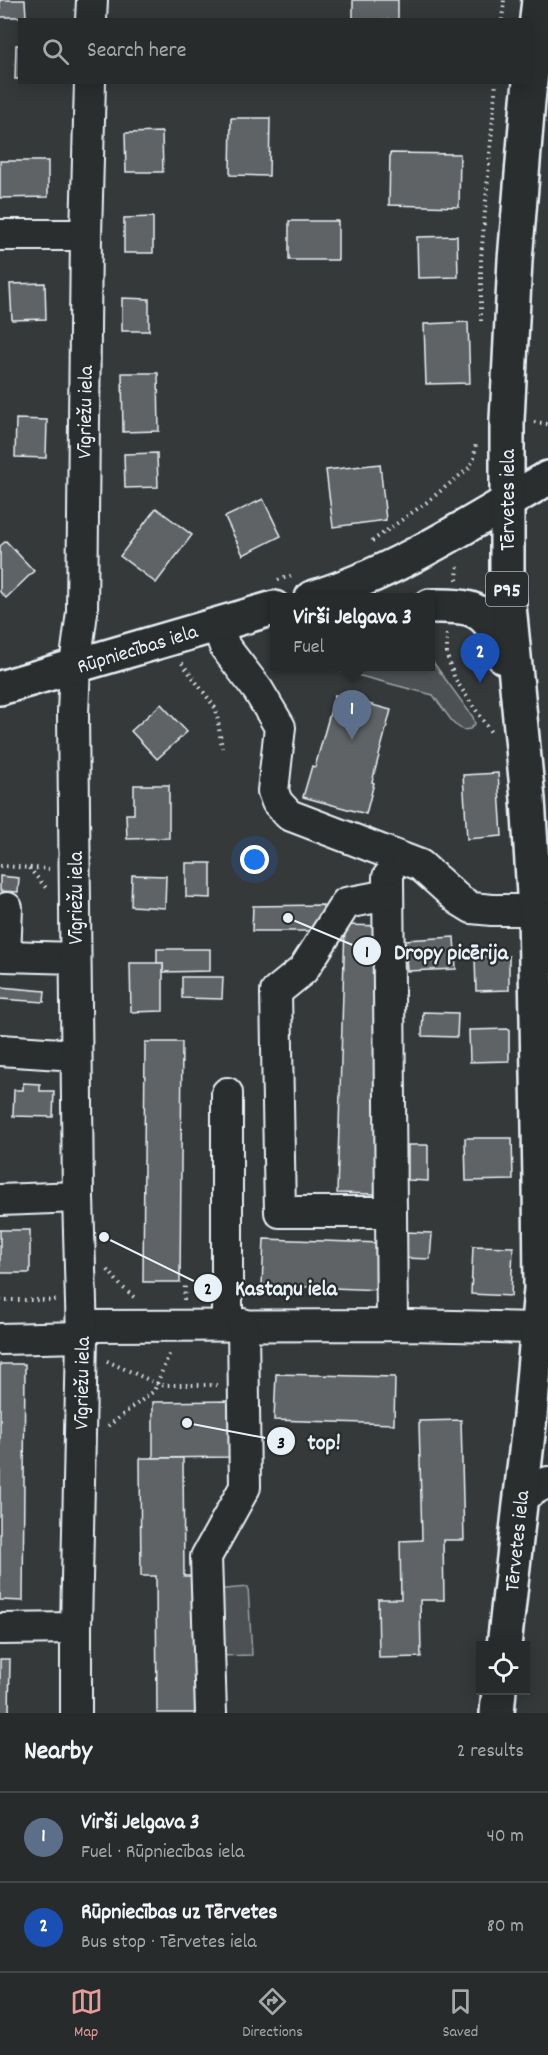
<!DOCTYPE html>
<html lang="en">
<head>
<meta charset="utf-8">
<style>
  :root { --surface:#282b2c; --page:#303334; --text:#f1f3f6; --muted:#a5a7a9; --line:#444748; --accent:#e69b98 }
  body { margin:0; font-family:Dekko,sans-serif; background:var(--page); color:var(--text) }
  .controls { position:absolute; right:18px; bottom:18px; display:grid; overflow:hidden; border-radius:0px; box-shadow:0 3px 15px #0003 }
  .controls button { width:54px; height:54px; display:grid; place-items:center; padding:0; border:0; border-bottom:2px solid var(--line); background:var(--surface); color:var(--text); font:30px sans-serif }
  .you { position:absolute; left:255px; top:860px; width:21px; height:21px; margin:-15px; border:4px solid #fff; border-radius:50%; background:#1a73e8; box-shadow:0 0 0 9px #1a73e833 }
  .badge { display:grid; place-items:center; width:39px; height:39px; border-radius:50%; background:var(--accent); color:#fff; font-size:20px; font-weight:700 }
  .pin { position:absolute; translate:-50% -50px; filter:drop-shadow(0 2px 3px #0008) }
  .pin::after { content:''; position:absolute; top:32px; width:21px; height:18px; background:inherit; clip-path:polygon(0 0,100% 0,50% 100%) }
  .popup { position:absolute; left:270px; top:593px; width:165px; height:78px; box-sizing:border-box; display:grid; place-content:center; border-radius:0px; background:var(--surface); filter:drop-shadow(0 2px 4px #0005); font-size:20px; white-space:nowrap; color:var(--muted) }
  .popup b { font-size:22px; color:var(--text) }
  .popup::after { content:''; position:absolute; left:50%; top:100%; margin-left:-12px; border:12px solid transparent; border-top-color:var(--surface) }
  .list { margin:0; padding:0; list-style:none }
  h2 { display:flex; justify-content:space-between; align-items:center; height:78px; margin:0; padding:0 24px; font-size:26px }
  h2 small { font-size:20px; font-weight:400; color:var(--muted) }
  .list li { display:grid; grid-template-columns:39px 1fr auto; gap:18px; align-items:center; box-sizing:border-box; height:90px; padding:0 24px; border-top:2px solid var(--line) }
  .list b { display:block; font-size:22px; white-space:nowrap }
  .list p { margin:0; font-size:20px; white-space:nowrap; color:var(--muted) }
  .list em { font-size:20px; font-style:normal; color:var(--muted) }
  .icon { flex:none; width:33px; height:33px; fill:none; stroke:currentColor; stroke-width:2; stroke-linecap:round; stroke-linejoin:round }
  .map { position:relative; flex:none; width:548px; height:1713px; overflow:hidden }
  .search { position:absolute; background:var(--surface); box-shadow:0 3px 15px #0003; left:18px; right:18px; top:18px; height:66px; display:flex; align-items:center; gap:15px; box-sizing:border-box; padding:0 21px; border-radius:0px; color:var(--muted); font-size:22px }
  .sheet { height:258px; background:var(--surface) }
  nav { display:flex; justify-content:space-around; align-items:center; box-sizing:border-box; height:84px; border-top:2px solid var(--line); background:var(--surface); font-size:16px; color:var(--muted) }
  nav a { display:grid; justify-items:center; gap:3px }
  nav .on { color:var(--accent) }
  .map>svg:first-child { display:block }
  .green { fill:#4d5152; stroke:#9aa1a5; stroke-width:1.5 }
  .building { fill:#5f6365; stroke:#e8f1f8; stroke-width:1.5 }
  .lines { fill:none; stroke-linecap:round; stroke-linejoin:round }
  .minor-casing { stroke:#e8f1f8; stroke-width:34 }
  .major-casing { stroke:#e8f1f8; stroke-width:38 }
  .path { stroke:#e8f1f8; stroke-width:4; stroke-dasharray:1.5 4.5; stroke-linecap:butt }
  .minor { stroke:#2a2d2e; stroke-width:30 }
  .major { stroke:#2a2d2e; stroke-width:33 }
  .labels { text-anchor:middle; stroke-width:4.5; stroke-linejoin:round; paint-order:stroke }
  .shield { fill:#2a2d2e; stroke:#afb6bb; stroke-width:1.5 }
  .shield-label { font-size:20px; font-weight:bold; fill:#e8f1f8 }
  .street-label { font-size:21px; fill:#e8f1f8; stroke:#2a2d2e }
  .leader { fill:none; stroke:#e8f1f8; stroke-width:2 }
  .callout-dot { fill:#e8f1f8; stroke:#2a2d2e; stroke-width:2 }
  .mark-label { font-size:18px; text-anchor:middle; font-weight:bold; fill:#111 }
  .callout-label { font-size:22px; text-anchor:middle; font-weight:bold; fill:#e8f1f8; stroke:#2a2d2e; stroke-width:4.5; stroke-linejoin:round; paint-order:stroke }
</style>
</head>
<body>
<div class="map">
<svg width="548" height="1713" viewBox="0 0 548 1713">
  <rect width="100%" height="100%" fill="#35393a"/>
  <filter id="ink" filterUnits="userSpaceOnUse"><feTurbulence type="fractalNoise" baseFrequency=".0167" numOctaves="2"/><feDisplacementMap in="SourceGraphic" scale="12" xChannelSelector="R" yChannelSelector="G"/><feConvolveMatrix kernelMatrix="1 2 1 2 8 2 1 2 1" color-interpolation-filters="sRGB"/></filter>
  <g filter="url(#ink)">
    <!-- green -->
    <g class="green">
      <path d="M430,658l43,59 2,7 -5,5 -7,1 -9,-6 -21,-29 -107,-28 104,-1z"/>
      <path d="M248,1587l4,68 -35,1 -4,-66z"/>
    </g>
    <!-- building -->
    <g class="building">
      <path d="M0,0h25l1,17h-26z"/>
      <rect x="353" y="0" width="45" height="20"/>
      <path d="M16,45h4v34h-5z"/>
      <path d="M231,118h39l-1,58 -39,-1z"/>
      <path d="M162,132l1,40h-37l-1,-39z"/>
      <path d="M390,153l70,1 -1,53 -70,-2z"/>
      <path d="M0,161h48v36l-48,1z"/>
      <path d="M153,217v36h-29v-35z"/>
      <rect x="289" y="221" width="49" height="39"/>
      <path d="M457,236l1,41 -40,1 -1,-41z"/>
      <path d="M45,283l1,36 -34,1 -2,-36z"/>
      <path d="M122,298l27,1v32h-27z"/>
      <path d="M468,322l2,61 -44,1 -2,-60z"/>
      <path d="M122,373h36l1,58 -36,1z"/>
      <path d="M16,419l31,1 -1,38 -31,-1z"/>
      <path d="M157,453l1,34 -33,1 -1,-34z"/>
      <path d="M380,464l6,56 -53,7 -7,-57z"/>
      <path d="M263,499l18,37 -38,19 -18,-38z"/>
      <path d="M156,508l36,27 -36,48 -36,-27z"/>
      <path d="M6,541l28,30 -28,27 -6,-6v-46z"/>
      <path d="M335,695l56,15 -19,72 2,1 -8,31 -63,-17 9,-31 3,1z"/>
      <path d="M161,704l26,28 -30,27 -26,-28z"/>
      <path d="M498,773l4,63 -35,3 -4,-64z"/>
      <path d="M134,785h35v53l-42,1 -1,-25h8z"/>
      <path d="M186,863h25v35l-25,-1z"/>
      <path d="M132,875l34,1 -1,32 -34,-2z"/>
      <path d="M0,876l19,2 -1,14 -18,-1z"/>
      <path d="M323,905v26h-71l1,-25z"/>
      <path d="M345,925l39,1 -8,268 -39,-1z"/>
      <path d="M454,937l2,32 -49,2 -2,-31z"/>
      <path d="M157,949h53v22l-47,1v-9h-6z"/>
      <path d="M509,956v34l-33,1 -1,-34z"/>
      <path d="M130,963h33v48l-32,1z"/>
      <path d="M182,977h41l-1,22 -40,-1z"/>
      <path d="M0,987l45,4 -1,11 -44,-3z"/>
      <path d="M423,1012l35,1 -1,24 -35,-1z"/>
      <path d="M509,1029v32l-39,1 -1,-32z"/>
      <path d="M145,1042h37l-2,240h-37z"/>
      <path d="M23,1083l17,1v7h14l-1,26 -40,-1 1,-26h9z"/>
      <path d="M465,1138h47l1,42 -47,1z"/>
      <path d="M408,1145h20v36l-20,-1z"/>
      <rect x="0" y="1230" width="30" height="43"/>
      <path d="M405,1232l27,1 -2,26 -26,-1z"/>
      <path d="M264,1239l118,4 -2,47 -118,-5z"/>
      <path d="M473,1246l40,1 -2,49 -40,-2z"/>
      <path d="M0,1364h25l-2,237 -23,-1z"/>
      <path d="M276,1374l119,3 -1,47 -120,-4z"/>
      <path d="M232,1401v56l-79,1v-56z"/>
      <path d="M461,1420l3,120h-21l1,60h-24l1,57 -42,1 -1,-59h23l-1,-58 22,-1 -3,-119z"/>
      <path d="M140,1458h43l1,118h11l1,137h-39l-1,-137h-15z"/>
      <path d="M0,1659h10l-1,54h-9z"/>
    </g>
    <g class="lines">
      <!-- minor casing -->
      <g class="minor-casing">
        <g id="minor">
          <path d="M91,20l1,-20"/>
          <path d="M0,235h86"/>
          <path d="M217,624l8,23 33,43 22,37 -7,64 4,11 12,13 131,50 39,35 13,8 20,2h43"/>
          <path d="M388,877l4,448"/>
          <path d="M388,895l-42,8 -43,67 -27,22 4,220h111"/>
          <path d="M7,908l-2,48 70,2"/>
          <path d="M0,1050l76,5"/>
          <path d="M227,1093v231"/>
          <path d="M0,1200l78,-3"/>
          <path d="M82,1326l328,-1 127,3"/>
          <path d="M0,1339l82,-2"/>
          <path d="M520,1497l28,-15"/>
          <path d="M0,1629l76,-1"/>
          <path d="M76,1713v-85l6,-291 -4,-140 -5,-484 2,-47 7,-54 4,-377 4,-153"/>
          <path d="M211,1713l-5,-156 39,-70 -2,-163"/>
        </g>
      </g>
      <!-- major casing -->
      <g class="major-casing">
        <g id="major">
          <path d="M312,598c85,-26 160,-76 236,-120"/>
          <path d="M430,606c26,0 50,-3 64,24 4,8 6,18 10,27"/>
          <path d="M0,688l274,-80"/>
          <path d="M504,1646l26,-230 11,-127 -1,-108 -5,-271 -7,-111 -21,-214v-165l8,-160 13,-159 11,-101"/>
          <path d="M497,1713l2,-23"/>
        </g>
      </g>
      <!-- path -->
      <g class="path">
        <path d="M502,20l2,-20"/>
        <path d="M481,321v-63l15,-176"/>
        <path d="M534,422l14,2"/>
        <path d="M372,541l55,-39 42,-34 5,-10 2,-16"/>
        <path d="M278,580l16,-5"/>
        <path d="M457,580l1,-17"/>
        <path d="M447,634v22l8,23 37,55"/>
        <path d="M182,663l34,46 6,39"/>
        <path d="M0,866l49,3"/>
        <path d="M29,868l18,21"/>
        <path d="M108,1270l13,16 15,13"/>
        <path d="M0,1300h56"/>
        <path d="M184,1300l1,-15"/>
        <path d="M107,1361l53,24h57"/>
        <path d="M108,1426l46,-35 16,-39"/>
      </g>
      <!-- minor -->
      <use href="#minor" class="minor"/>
      <!-- major -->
      <use href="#major" class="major"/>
    </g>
  </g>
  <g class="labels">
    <!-- shield labels -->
    <rect class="shield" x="486" y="572" width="42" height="34" rx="4.5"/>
    <g class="shield-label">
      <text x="507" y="596">P95</text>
    </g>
    <!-- street labels -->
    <g class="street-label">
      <text transform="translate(84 412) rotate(-89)" y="7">Vīgriežu iela</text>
      <text transform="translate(507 500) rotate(-90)" y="7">Tērvetes iela</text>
      <text transform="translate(137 648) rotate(-17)" y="7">Rūpniecības iela</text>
      <text transform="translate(75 898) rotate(-90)" y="7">Vīgriežu iela</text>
      <text transform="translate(81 1383) rotate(-89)" y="7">Vīgriežu iela</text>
      <text transform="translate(516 1541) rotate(-84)" y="7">Tērvetes iela</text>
    </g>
  </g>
  <!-- callouts -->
  <path class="leader" d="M288 918L367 951M104 1237L208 1288M187 1423L281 1441"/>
  <g class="callout-dot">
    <circle cx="288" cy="918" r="6"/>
    <circle cx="104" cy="1237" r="6"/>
    <circle cx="187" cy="1423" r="6"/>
    <circle cx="367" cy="951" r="15"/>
    <circle cx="208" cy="1288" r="15"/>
    <circle cx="281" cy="1441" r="15"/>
  </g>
  <g class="mark-label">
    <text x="367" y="957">1</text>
    <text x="208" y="1294">2</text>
    <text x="281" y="1448">3</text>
  </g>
  <g class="callout-label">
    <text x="451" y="959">Dropy picērija</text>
    <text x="286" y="1295">Kastaņu iela</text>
    <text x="324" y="1449">top!</text>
  </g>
</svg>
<div class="controls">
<button><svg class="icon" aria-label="locate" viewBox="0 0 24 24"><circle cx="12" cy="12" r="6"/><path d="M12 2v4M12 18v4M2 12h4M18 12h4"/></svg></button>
</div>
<div class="you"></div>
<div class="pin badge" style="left:352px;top:740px;background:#5c6f8a">1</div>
<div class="popup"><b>Virši Jelgava 3</b>Fuel</div>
<div class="pin badge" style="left:480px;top:683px;background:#1a4fb4">2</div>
<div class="search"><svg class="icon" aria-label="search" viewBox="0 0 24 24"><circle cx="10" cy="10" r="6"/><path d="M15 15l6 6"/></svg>Search here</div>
</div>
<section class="sheet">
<h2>Nearby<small>2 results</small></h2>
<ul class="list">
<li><span class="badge" style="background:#5c6f8a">1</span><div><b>Virši Jelgava 3</b><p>Fuel · Rūpniecības iela</p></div><em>40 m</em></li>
<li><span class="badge" style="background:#1a4fb4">2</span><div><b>Rūpniecības uz Tērvetes</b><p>Bus stop · Tērvetes iela</p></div><em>80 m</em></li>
</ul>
</section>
<nav>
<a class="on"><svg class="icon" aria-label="map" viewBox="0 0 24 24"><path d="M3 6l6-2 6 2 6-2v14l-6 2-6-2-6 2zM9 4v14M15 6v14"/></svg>Map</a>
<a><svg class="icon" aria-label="directions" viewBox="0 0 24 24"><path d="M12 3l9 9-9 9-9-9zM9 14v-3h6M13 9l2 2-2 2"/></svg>Directions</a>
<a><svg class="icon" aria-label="saved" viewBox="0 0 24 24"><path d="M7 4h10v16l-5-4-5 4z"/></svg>Saved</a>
</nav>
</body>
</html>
